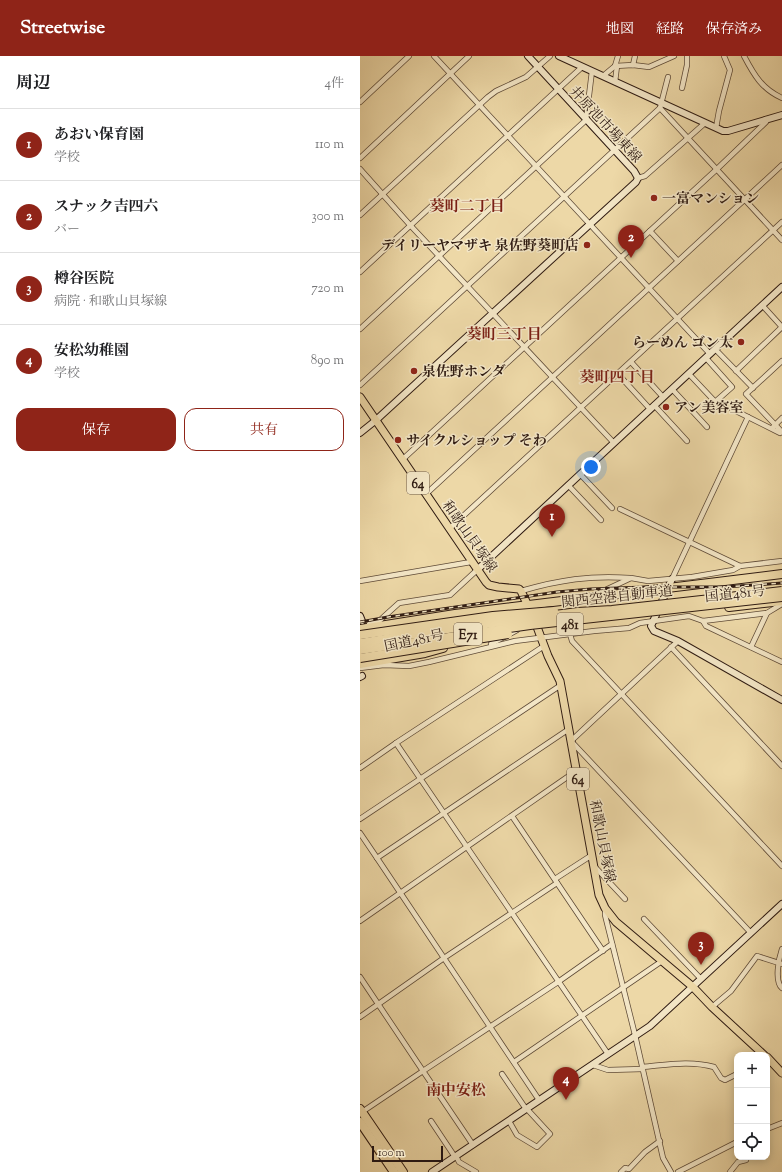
<!DOCTYPE html>
<html lang="ja">
<head>
<meta charset="utf-8">
<style>
  :root { --surface:#fff; --page:#f6f6f6; --text:#202124; --muted:#757577; --line:#e0e0e0; --accent:#8f2418 }
  body { margin:0; font-family:"Sorts Mill Goudy","Noto Serif JP",serif; background:var(--page); color:var(--text) }
  .controls { position:absolute; right:12px; bottom:12px; display:grid; overflow:hidden; border-radius:8px; box-shadow:0 2px 10px #0003 }
  .controls button { width:36px; height:36px; display:grid; place-items:center; padding:0; border:0; border-bottom:1px solid var(--line); background:var(--surface); color:var(--text); font:20px sans-serif }
  .scale { position:absolute; left:12px; bottom:10px; width:71px; box-sizing:border-box; padding-left:4px; border:2px solid #2f1b12; border-top:0; font-size:11px; line-height:14px; white-space:nowrap; color:#2f1b12; -webkit-text-stroke:3px #f3e6c6; paint-order:stroke }
  .you { position:absolute; left:231px; top:411px; width:14px; height:14px; margin:-10px; border:3px solid #fff; border-radius:50%; background:#1a73e8; box-shadow:0 0 0 6px #1a73e833 }
  .badge { display:grid; place-items:center; width:26px; height:26px; border-radius:50%; background:var(--accent); color:#fff; font-size:13px; font-weight:700 }
  .pin { position:absolute; translate:-50% -33px; filter:drop-shadow(0 1px 2px #0008) }
  .pin::after { content:''; position:absolute; top:21px; width:14px; height:12px; background:inherit; clip-path:polygon(0 0,100% 0,50% 100%) }
  .list { margin:0; padding:0; list-style:none }
  h2 { display:flex; justify-content:space-between; align-items:center; height:52px; margin:0; padding:0 16px; font-size:17px }
  h2 small { font-size:13px; font-weight:400; color:var(--muted) }
  .list li { display:grid; grid-template-columns:26px 1fr auto; gap:12px; align-items:center; box-sizing:border-box; height:72px; padding:0 16px; border-top:1px solid var(--line) }
  .list b { display:block; font-size:15px; white-space:nowrap }
  .list p { margin:0; font-size:13px; white-space:nowrap; color:var(--muted) }
  .list em { font-size:13px; font-style:normal; color:var(--muted) }
  .actions { display:flex; gap:8px; padding:12px 16px }
  .actions a { flex:1; padding:9px 0; border:1px solid var(--accent); border-radius:12px; text-align:center; font-size:14px; color:var(--accent) }
  .actions .main { background:var(--accent); color:#fff }
  .icon { flex:none; width:22px; height:22px; fill:none; stroke:currentColor; stroke-width:2; stroke-linecap:round; stroke-linejoin:round }
  .map { position:relative; flex:none; width:422px; height:1116px; overflow:hidden }
  header { display:flex; align-items:center; gap:24px; box-sizing:border-box; height:56px; padding:0 20px; background:var(--accent); color:#fff }
  header strong { font-size:19px }
  nav { display:flex; gap:22px; margin-inline-start:auto; font-size:14px }
  main { display:flex }
  aside { flex:1; background:var(--surface) }
  .map>svg:first-child { display:block }
  .lines { fill:none; stroke-linecap:round; stroke-linejoin:round }
  .street-casing { stroke:#5e4a37; stroke-width:6 }
  .secondary-casing { stroke:#2f1b12; stroke-width:8 }
  .primary-casing { stroke:#2f1b12; stroke-width:9 }
  .highway-casing { stroke:#2f1b12; stroke-width:10 }
  .street { stroke:#f3e6c6; stroke-width:4.5 }
  .secondary { stroke:#f3e6c6; stroke-width:6 }
  .primary { stroke:#edd8a7; stroke-width:7 }
  .highway { stroke:#edd8a7; stroke-width:8 }
  .rail-casing { stroke:#2f1b12; stroke-width:3 }
  .rail { stroke:#f3e6c6; stroke-width:1.5; stroke-dasharray:4.5; stroke-linecap:butt }
  .highway-bridge-casing { stroke:#2f1b12; stroke-width:10; stroke-linecap:butt }
  .highway-bridge { stroke:#edd8a7; stroke-width:8 }
  .poi-dot { fill:#8f2418; stroke:#f3e6c6; stroke-width:1.5 }
  .labels { text-anchor:middle; stroke-width:3; stroke-linejoin:round; paint-order:stroke }
  .shield { fill:#f3e6c6; stroke:#6a5848; stroke-width:1 }
  .shield-label { font-size:13px; font-weight:bold; fill:#2f1b12 }
  .street-label { font-size:14px; fill:#2f1b12; stroke:#f3e6c6 }
  .poi-label { font-size:14px; font-weight:bold; fill:#2f1b12; stroke:#f3e6c6; text-anchor:start }
  .neighbourhood-label { font-size:15px; font-weight:bold; fill:#7a1f14; stroke:#f3e6c6 }
</style>
</head>
<body>
<header>
<strong>Streetwise</strong>
<nav><a>地図</a><a>経路</a><a>保存済み</a></nav>
</header>
<main>
<aside>
<h2>周辺<small>4件</small></h2>
<ul class="list">
<li><span class="badge">1</span><div><b>あおい保育園</b><p>学校</p></div><em>110 m</em></li>
<li><span class="badge">2</span><div><b>スナック吉四六</b><p>バー</p></div><em>300 m</em></li>
<li><span class="badge">3</span><div><b>樽谷医院</b><p>病院 · 和歌山貝塚線</p></div><em>720 m</em></li>
<li><span class="badge">4</span><div><b>安松幼稚園</b><p>学校</p></div><em>890 m</em></li>
</ul>
<div class="actions"><a class="main">保存</a><a>共有</a></div>
</aside>
<div class="map">
<svg width="422" height="1116" viewBox="0 0 422 1116">
  <rect width="100%" height="100%" fill="#edd8a7"/>
  <filter id="stains"><feTurbulence type="fractalNoise" baseFrequency=".005" numOctaves="4"/><feColorMatrix values="0 0 0 0 .2 0 0 0 0 .09 0 0 0 0 .02 0 0 0 .5 -.17"/></filter>
  <radialGradient id="worn" r=".72"><stop offset=".6" stop-color="#630" stop-opacity="0"/><stop offset="1" stop-color="#630" stop-opacity=".3"/></radialGradient>
  <g class="lines">
    <!-- street casing -->
    <g class="street-casing">
      <g id="street">
        <path d="M74,0l276,298"/>
        <path d="M384,0c10,19 18,33 38,42"/>
        <path d="M273,9l2,-9"/>
        <path d="M255,10l18,-1 16,2 25,-11"/>
        <path d="M243,20l12,-10 3,-10"/>
        <path d="M255,26l2,-16"/>
        <path d="M322,32l5,-23v-9"/>
        <path d="M0,46l49,-46"/>
        <path d="M300,52l122,132"/>
        <path d="M356,72l3,-17 11,-41 -6,-14"/>
        <path d="M0,102l109,-102"/>
        <path d="M0,113l50,56 204,218"/>
        <path d="M278,122l7,-2 60,-53"/>
        <path d="M0,159l128,-118 8,-6 30,-14 24,-21"/>
        <path d="M290,175l28,30"/>
        <path d="M0,216l222,-205"/>
        <path d="M402,249l20,22"/>
        <path d="M0,273l226,-209 6,-49"/>
        <path d="M355,293l38,39"/>
        <path d="M346,302l26,29 -17,15"/>
        <path d="M422,305l-36,33 36,38"/>
        <path d="M271,306l32,35"/>
        <path d="M376,315l46,-44"/>
        <path d="M258,318l32,35"/>
        <path d="M329,318l32,34"/>
        <path d="M0,329l300,-277 8,-31"/>
        <path d="M312,333l35,38"/>
        <path d="M294,349l33,36"/>
        <path d="M372,353l48,24"/>
        <path d="M413,371l9,-9"/>
        <path d="M42,404l315,-291 49,-47v-3"/>
        <path d="M220,418l32,34"/>
        <path d="M208,429l33,35"/>
        <path d="M66,438l356,-329"/>
        <path d="M260,453l120,57 42,-5"/>
        <path d="M89,473l333,-307"/>
        <path d="M312,523l76,-162"/>
        <path d="M0,525l111,-19"/>
        <path d="M161,535c38,-11 70,-16 109,-13"/>
        <path d="M239,537l32,-15 17,3 44,-4 41,-7 7,-4"/>
        <path d="M343,565l3,5 76,36"/>
        <path d="M9,568l9,-2 21,-19 51,-8 27,-25"/>
        <path d="M210,578l2,7 210,225"/>
        <path d="M318,585l-107,100 180,192"/>
        <path d="M131,588l26,-14"/>
        <path d="M184,590l-148,97 212,311"/>
        <path d="M311,591l111,119"/>
        <path d="M391,591l16,-34"/>
        <path d="M0,612l24,-3 25,1 20,-4 86,-21 79,-10 35,-3 11,-5 49,-7 14,5 64,-8 15,-9"/>
        <path d="M0,712l36,-25"/>
        <path d="M152,760l91,135"/>
        <path d="M0,763l198,-132h3"/>
        <path d="M0,777l17,25 192,-129"/>
        <path d="M17,802l162,242"/>
        <path d="M235,811l30,32"/>
        <path d="M195,823l37,-24"/>
        <path d="M245,852v7l30,120 28,123 8,14"/>
        <path d="M284,863l57,60"/>
        <path d="M0,865l216,-150"/>
        <path d="M422,893c-3,9 -8,32 0,39"/>
        <path d="M0,921l63,94 -61,41"/>
        <path d="M352,951l19,-16 26,-35 25,8"/>
        <path d="M0,961l84,-59 113,-75"/>
        <path d="M154,1006l148,-101"/>
        <path d="M233,1009l15,5 35,-1"/>
        <path d="M282,1011c24,-2 48,-7 72,0l7,11 4,2 12,-6"/>
        <path d="M142,1018l24,35"/>
        <path d="M71,1065l24,36"/>
        <path d="M149,1065l8,14 20,12 13,-13 -23,-25"/>
        <path d="M407,1073l15,-6"/>
        <path d="M113,1089l-50,-74 135,-89 54,-38"/>
        <path d="M96,1100l3,6 17,10"/>
        <path d="M261,1116l4,-4 4,1 16,-17 15,-11"/>
        <path d="M318,1116l59,-30"/>
        <path d="M370,1116l8,-10 8,-2"/>
      </g>
    </g>
    <!-- secondary casing -->
    <g class="secondary-casing">
      <g id="secondary">
        <path d="M199,0l164,75h5l54,-16"/>
        <path d="M0,377l15,-12 261,-239 2,-4 -4,-7 -106,-115"/>
        <path d="M117,514l305,-283"/>
        <path d="M312,523l-21,47 3,5 24,10 104,59"/>
        <path d="M0,560l2,5"/>
        <path d="M0,621l2,-1"/>
        <path d="M72,1116l218,-146 132,-122"/>
      </g>
    </g>
    <!-- primary casing -->
    <g class="primary-casing">
      <g id="primary">
        <path d="M0,341l126,185 3,3 9,2 21,2 2,2 9,19"/>
        <path d="M174,563l14,37 12,25 39,214 6,13 11,14 77,65 19,20 52,48"/>
        <path d="M407,1001l15,16"/>
      </g>
    </g>
    <!-- highway casing -->
    <g class="highway-casing">
      <g id="highway">
        <path d="M369,551l53,-6"/>
        <path d="M0,573l95,-15 327,-40"/>
        <path d="M0,608l65,-11 18,-5"/>
        <path d="M0,1053l43,63"/>
        <path d="M0,1066l34,50"/>
      </g>
    </g>
    <!-- street -->
    <use href="#street" class="street"/>
    <!-- secondary -->
    <use href="#secondary" class="secondary"/>
    <!-- primary -->
    <use href="#primary" class="primary"/>
    <!-- highway -->
    <use href="#highway" class="highway"/>
    <!-- rail casing -->
    <g class="rail-casing">
      <path id="rail" d="M0,566l28,-5 169,-25 34,-3 54,-2h79l58,-4"/>
    </g>
    <!-- rail -->
    <use href="#rail" class="rail"/>
    <!-- highway-bridge casing -->
    <g class="highway-bridge-casing">
      <g id="highway-bridge">
        <path d="M0,579l133,-19 61,-5"/>
        <path d="M0,587l80,-13 138,-18 34,-2 170,-19"/>
        <path d="M0,594l170,-25 252,-28"/>
        <path d="M0,602l148,-24"/>
      </g>
    </g>
    <!-- highway-bridge -->
    <use href="#highway-bridge" class="highway-bridge"/>
  </g>
  <!-- markers -->
  <g class="poi-dot">
    <circle cx="294" cy="142" r="4"/>
    <circle cx="227" cy="189" r="4"/>
    <circle cx="381" cy="286" r="4"/>
    <circle cx="54" cy="315" r="4"/>
    <circle cx="306" cy="351" r="4"/>
    <circle cx="38" cy="384" r="4"/>
  </g>
  <g class="labels">
    <!-- shield labels -->
    <g class="shield">
      <rect x="47" y="416" width="22" height="22" rx="3"/>
      <rect x="197" y="557" width="26" height="22" rx="3"/>
      <rect x="94" y="567" width="28" height="22" rx="3"/>
      <rect x="207" y="712" width="22" height="22" rx="3"/>
    </g>
    <g class="shield-label">
      <text x="58" y="432">64</text>
      <text x="210" y="573">481</text>
      <text x="108" y="583">E71</text>
      <text x="218" y="728">64</text>
    </g>
    <!-- street labels -->
    <g class="street-label">
      <text transform="translate(246 68) rotate(47)" y="5">井原池市場東線</text>
      <text transform="translate(110 480) rotate(55)" y="5">和歌山貝塚線</text>
      <text transform="translate(375 537) rotate(-6)" y="5">国道481号</text>
      <text transform="translate(257 540) rotate(-6)" y="5">関西空港自動車道</text>
      <text transform="translate(54 584) rotate(-12)" y="5">国道481号</text>
      <text transform="translate(243 785) rotate(79)" y="5">和歌山貝塚線</text>
    </g>
    <!-- poi labels -->
    <g class="poi-label">
      <text x="302" y="147">一富マンション</text>
      <text x="219" y="194" text-anchor="end">デイリーヤマザキ 泉佐野葵町店</text>
      <text x="373" y="291" text-anchor="end">らーめん ゴン太</text>
      <text x="62" y="320">泉佐野ホンダ</text>
      <text x="314" y="356">アン美容室</text>
      <text x="46" y="389">サイクルショップ そわ</text>
    </g>
    <!-- neighbourhood labels -->
    <g class="neighbourhood-label">
      <text x="107" y="155">葵町二丁目</text>
      <text x="144" y="283">葵町三丁目</text>
      <text x="257" y="326">葵町四丁目</text>
      <text x="96" y="1039">南中安松</text>
    </g>
  </g>
  <rect width="100%" height="100%" filter="url(#stains)"/>
  <rect width="100%" height="100%" fill="url(#worn)"/>
</svg>
<div class="controls">
<button>+</button>
<button>−</button>
<button><svg class="icon" aria-label="locate" viewBox="0 0 24 24"><circle cx="12" cy="12" r="6"/><path d="M12 2v4M12 18v4M2 12h4M18 12h4"/></svg></button>
</div>
<div class="scale">100 m</div>
<div class="you"></div>
<div class="pin badge" style="left:192px;top:481px">1</div>
<div class="pin badge" style="left:271px;top:202px">2</div>
<div class="pin badge" style="left:341px;top:909px">3</div>
<div class="pin badge" style="left:206px;top:1044px">4</div>
</div>
</main>
</body>
</html>
